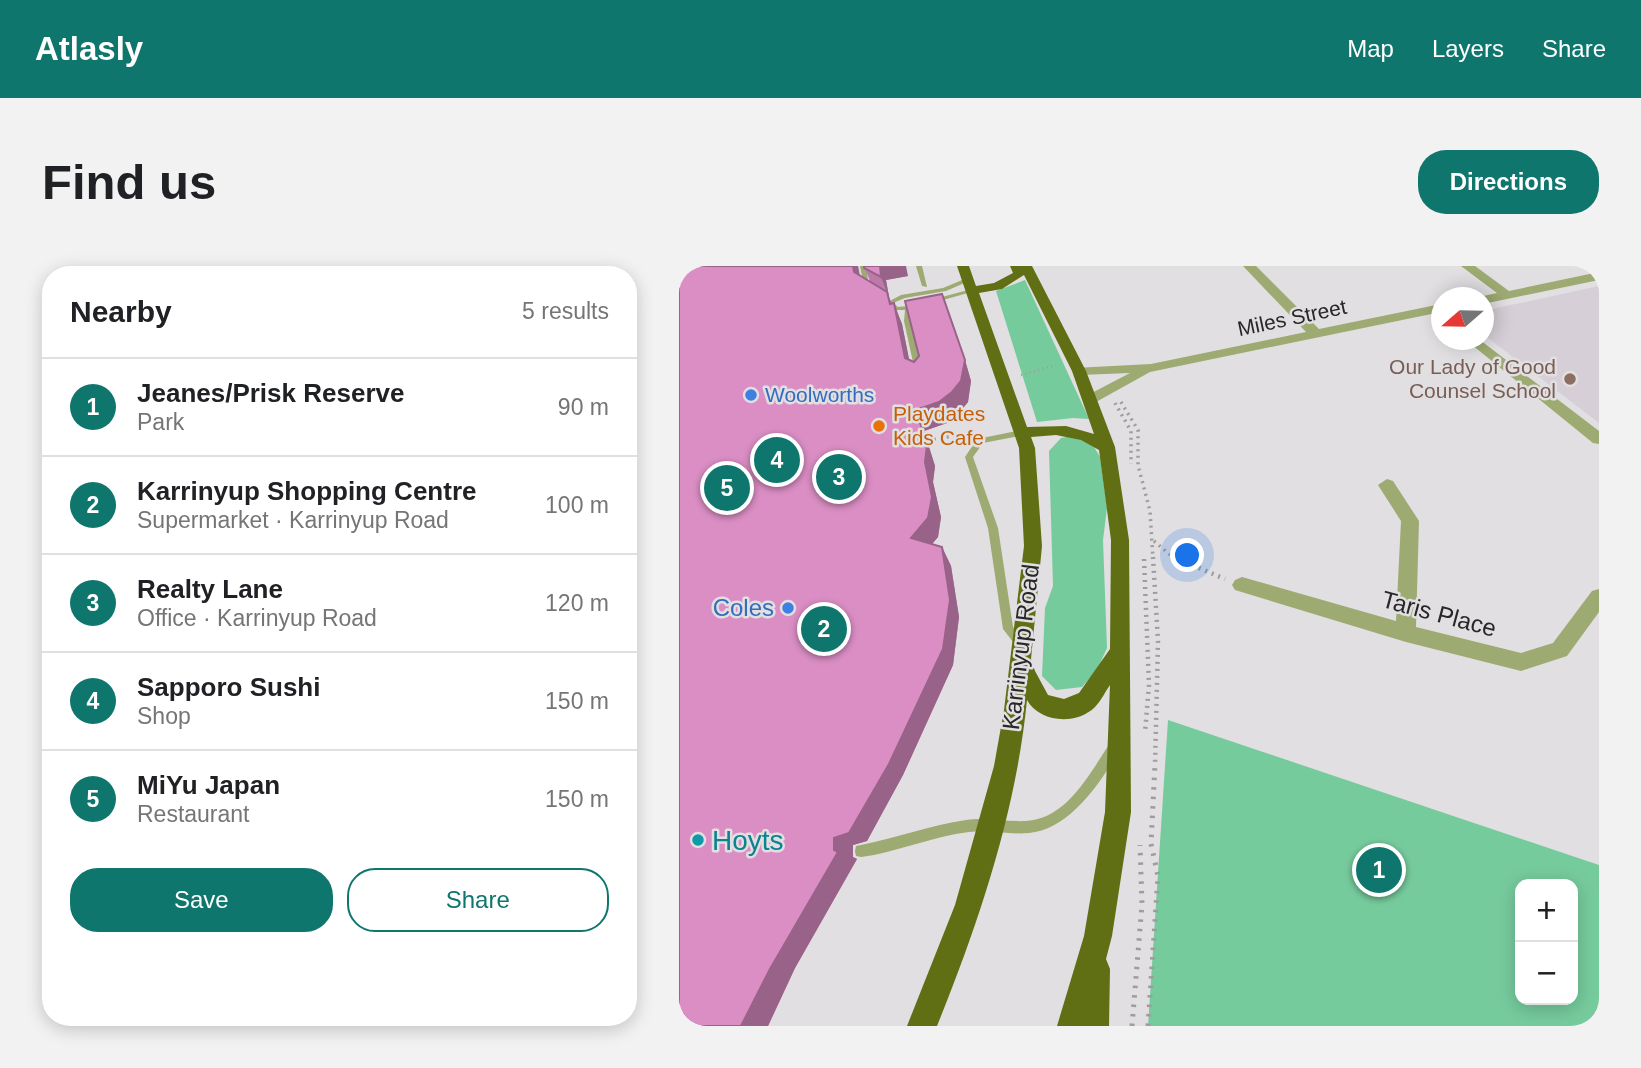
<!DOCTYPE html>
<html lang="en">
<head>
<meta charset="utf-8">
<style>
  :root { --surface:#fff; --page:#f2f2f2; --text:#202124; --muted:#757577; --line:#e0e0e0; --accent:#0f766e }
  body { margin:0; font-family:Helvetica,sans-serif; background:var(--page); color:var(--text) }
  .controls { position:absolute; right:21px; bottom:21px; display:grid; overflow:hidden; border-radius:14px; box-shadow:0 4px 18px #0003 }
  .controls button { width:63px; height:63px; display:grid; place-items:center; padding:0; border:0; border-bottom:2px solid var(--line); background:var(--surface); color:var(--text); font:35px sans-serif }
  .compass { position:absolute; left:752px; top:21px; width:63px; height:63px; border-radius:50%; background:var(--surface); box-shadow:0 4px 18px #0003; rotate:250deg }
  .you { position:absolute; left:509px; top:290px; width:24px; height:24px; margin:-18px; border:5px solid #fff; border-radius:50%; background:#1a73e8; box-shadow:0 0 0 10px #1a73e833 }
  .badge { display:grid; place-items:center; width:46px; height:46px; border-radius:50%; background:var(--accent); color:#fff; font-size:23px; font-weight:700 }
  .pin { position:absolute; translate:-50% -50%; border:4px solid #fff; box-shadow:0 2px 7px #0006 }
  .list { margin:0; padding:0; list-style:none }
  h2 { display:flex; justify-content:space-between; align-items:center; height:91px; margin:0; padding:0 28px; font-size:30px }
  h2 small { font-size:23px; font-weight:400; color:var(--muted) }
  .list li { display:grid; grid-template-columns:46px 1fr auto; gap:21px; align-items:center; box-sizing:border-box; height:98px; padding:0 28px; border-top:2px solid var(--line) }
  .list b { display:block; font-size:26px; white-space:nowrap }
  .list p { margin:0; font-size:23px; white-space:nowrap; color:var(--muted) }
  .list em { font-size:23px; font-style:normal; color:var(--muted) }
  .actions { display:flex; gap:14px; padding:21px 28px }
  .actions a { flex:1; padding:16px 0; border:2px solid var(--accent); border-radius:28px; text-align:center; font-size:24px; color:var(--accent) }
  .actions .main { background:var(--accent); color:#fff }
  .map { position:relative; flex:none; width:920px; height:760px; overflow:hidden; border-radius:28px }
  header { display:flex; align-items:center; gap:42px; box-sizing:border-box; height:98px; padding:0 35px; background:var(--accent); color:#fff }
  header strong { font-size:33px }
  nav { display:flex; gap:38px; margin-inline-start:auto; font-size:24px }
  .intro { display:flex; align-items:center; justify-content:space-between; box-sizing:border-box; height:168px; padding:0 42px }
  h1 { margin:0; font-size:49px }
  .button { padding:18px 32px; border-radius:28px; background:var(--accent); color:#fff; font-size:24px; font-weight:700 }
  main { display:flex; gap:42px; padding:0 42px }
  aside { flex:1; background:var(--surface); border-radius:28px; box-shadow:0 4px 18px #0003 }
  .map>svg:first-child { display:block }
  .built { fill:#d7cfd7 }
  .green { fill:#76cb9d; fill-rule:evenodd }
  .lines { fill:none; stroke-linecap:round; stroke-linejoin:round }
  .path-far3 { stroke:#9e9d9e; stroke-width:2.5; stroke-dasharray:1 3.5; stroke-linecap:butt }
  .path-far2 { stroke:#9e9d9e; stroke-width:3.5; stroke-dasharray:2 4.5; stroke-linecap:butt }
  .path-far1 { stroke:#9e9d9e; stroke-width:4.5; stroke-dasharray:2 5; stroke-linecap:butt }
  .path { stroke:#9e9d9e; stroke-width:5; stroke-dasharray:2.5 7; stroke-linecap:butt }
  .service { fill:#9daa71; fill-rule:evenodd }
  .minor { fill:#9daa71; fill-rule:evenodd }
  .trunk { fill:#606f14; fill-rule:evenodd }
  .wall { fill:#bc7aa9 }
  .shaded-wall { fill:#996389 }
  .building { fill:#db8ec4; stroke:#996389; stroke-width:2 }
  .education-dot { fill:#8d6e63; stroke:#e1dfe1; stroke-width:2.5 }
  .shop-dot { fill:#3f7fe0; stroke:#e1dfe1; stroke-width:2.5 }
  .food-dot { fill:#e8710a; stroke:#e1dfe1; stroke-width:2.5 }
  .culture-dot { fill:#0f9aa8; stroke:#e1dfe1; stroke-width:2.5 }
  .labels { text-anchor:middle; stroke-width:5; stroke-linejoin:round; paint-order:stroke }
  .far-street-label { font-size:21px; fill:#292829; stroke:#e1dfe1 }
  .far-education-label { font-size:21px; fill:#785e54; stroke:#e1dfe1; text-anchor:end }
  .far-shop-label { font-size:21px; fill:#366cbe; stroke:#e1dfe1; text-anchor:start }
  .far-food-label { font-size:21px; fill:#c56008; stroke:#e1dfe1; text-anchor:start }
  .shop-label { font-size:24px; fill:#366cbe; stroke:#e1dfe1; text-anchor:end }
  .street-label { font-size:24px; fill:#292829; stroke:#e1dfe1 }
  .near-culture-label { font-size:28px; fill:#0d838f; stroke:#e1dfe1; text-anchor:start }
</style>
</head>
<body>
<header>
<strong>Atlasly</strong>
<nav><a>Map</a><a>Layers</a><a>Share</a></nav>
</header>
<div class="intro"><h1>Find us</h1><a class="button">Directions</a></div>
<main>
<aside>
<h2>Nearby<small>5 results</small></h2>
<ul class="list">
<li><span class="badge">1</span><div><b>Jeanes/Prisk Reserve</b><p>Park</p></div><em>90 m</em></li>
<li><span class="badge">2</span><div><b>Karrinyup Shopping Centre</b><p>Supermarket · Karrinyup Road</p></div><em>100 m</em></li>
<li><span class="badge">3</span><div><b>Realty Lane</b><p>Office · Karrinyup Road</p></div><em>120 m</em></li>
<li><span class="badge">4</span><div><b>Sapporo Sushi</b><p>Shop</p></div><em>150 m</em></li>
<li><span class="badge">5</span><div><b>MiYu Japan</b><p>Restaurant</p></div><em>150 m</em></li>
</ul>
<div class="actions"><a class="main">Save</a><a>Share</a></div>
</aside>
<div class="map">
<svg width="920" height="760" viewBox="0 0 920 760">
  <rect width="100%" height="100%" fill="#e1dfe1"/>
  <!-- built -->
  <path class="built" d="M920,20v137l-115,-88 -1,-24z"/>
  <!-- green -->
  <g class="green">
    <path d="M346,14l64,139 -16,-1 -36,4 -41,-131z"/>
    <path d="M398,169l16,10 7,12 7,51 -4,32 4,108 -10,22 -15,17 -26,3 -14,-14 3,-68 8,-22 -4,-135 12,-13z"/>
    <path d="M489,454l431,145v161h-451zM894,618v116h-53v-116z"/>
  </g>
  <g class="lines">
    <!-- path-far3 -->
    <g class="path-far3">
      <path d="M769,30l22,-5"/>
      <path d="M342,109l35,-10"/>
    </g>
    <!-- path-far2 -->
    <g class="path-far2">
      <path d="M442,136l17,28v35l12,46 3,48"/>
      <path d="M436,137l16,28v33"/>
      <path d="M242,175l46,-7"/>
      <path d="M475,275l21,18"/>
    </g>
    <!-- path-far1 -->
    <g class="path-far1">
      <path d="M474,291l5,84 -3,125"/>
      <path d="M494,291l52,22"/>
      <path d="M465,293l5,126 -4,47"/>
    </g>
    <!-- path -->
    <g class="path">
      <path d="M453,760l10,-122 -2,-59"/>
      <path d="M469,760l10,-150 -7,-32 4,-80"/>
    </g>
    <!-- service -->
    <g class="service">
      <path d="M181,0h6l4,27 -5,-1z"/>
      <path d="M237,0h6l5,21 -5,-1z"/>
      <path d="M288,12l2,1v2l-23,10 -41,7 -12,5 5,4 10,-1 64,-17 3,2 -64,18 -1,12 13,53 -7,2 -12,-55 1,-11h-10l-9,-7 15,-8 42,-7z"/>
      <path d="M343,164l3,1v4l-42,8 -10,14 25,71 15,99 13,17 -1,3h-8l-14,-18 -15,-101 -23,-71 12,-18z"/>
      <path d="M435,475l4,2 2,4c-16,33 -51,83 -91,86 -20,2 -40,-4 -60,-1 -32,4 -63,16 -95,23l-13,2 -5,-1 -1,-5 1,-5 5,-1c36,-7 70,-20 105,-25 20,-3 40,2 60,1 41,-2 64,-48 84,-78z"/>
    </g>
    <!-- minor -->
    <g class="minor">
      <path d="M564,0h13l63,63 122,-25v8l-291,60 -54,30h-10l-3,-3 3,-3 44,-23 -51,2 -7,-4 2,-3 77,-4 155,-32z"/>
      <path d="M782,0h14l34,25 90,-19v8l-116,24v-6l-4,-1 18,-4z"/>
      <path d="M787,74h14l119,91v13l-6,-1z"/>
      <path d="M708,213l6,2 26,40 -3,106 105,26 32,-10 39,-52 7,-2v23l-32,44 -46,15 -115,-29 -171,-52 -3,-5 3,-5 7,-3 154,44 5,-100 -23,-36z"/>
    </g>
    <!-- trunk -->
    <path class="trunk" d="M278,0h12l7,20 18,-3 19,-10 -3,-7h22l54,105 29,76 14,93 2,272 -19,124 -6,23 4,10 -1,57h-52l27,-90 21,-124 5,-127c-5,7 -9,16 -15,22 -19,19 -56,15 -68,-7 -11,112 -48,222 -90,326h-30l48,-121 39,-139 10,-56 20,-164 -5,-98zM345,9l48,96 22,63 -28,-8 -39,1 -48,-134 23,-4zM377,169l25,5 18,10 12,90 -1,109 -31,44 -15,6 -16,-4 -13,-24 -4,-12 11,-113 -7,-98 -4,-11z"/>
  </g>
  <!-- wall -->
  <path class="wall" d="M179,0l2,9 10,6 -6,-15 44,10 -22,4 3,17 13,27 7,35 5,3 51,-2 6,21 -3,21 -9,11 -12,10 -23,8 11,35 -2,16 8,35 -3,20 -6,7 10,3 9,19 8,51 -6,48 -50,110 -36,66 -14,4v12l4,2 -62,109 -27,58h-89z"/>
  <!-- shaded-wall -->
  <g class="shaded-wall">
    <path d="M174,0h5l4,26 -8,-20z"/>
    <path d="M201,0h26l2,10 -22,4 3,17 -8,-20z"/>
    <path d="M215,37l8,21 11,55 -8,-21z"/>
    <path d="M286,94l6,21 -3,21 -9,11 -12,10 -23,8 11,35 -2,16 8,35 -3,20 -17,20 -10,-19 14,-76 -9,-52z"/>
    <path d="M263,281l9,19 8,51 -6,48 -50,110 -36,66 -14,4v12l4,2 -62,109 -27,58h-27l29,-57 64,-119v-12z"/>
  </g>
  <!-- building -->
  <g class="building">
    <path d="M0,0h174l1,6 33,20 3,12 4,-1 11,55 9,4 5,-6 -14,-55 37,-7 23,66 -4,21 -9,11 -13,10 -23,8 11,35 -2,17 7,35 -4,21 -17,20 31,9 8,53 -7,49 -54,115 -40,69 -15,5v12l4,2 -68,117 -29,57h-62z"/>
    <path d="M185,0h16l1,11 -17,-9z"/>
  </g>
  <!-- markers -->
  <circle class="education-dot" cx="891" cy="113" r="7"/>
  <g class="shop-dot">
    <circle cx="72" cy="129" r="7"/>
    <circle cx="109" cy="342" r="7"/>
  </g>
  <circle class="food-dot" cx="200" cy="160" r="7"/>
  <circle class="culture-dot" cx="19" cy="574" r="7"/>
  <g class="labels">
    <!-- far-street labels -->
    <g class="far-street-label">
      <text transform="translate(613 52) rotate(-12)" y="7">Miles Street</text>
    </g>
    <!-- far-education labels -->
    <g class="far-education-label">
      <text x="877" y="108">Our Lady of Good<tspan x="877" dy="24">Counsel School</tspan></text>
    </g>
    <!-- far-shop labels -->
    <g class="far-shop-label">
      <text x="86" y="136">Woolworths</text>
    </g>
    <!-- far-food labels -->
    <g class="far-food-label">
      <text x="214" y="155">Playdates<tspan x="214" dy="24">Kids Cafe</tspan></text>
    </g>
    <!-- shop labels -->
    <g class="shop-label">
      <text x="95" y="350">Coles</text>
    </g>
    <!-- street labels -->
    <g class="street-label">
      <text transform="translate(760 348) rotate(15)" y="8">Taris Place</text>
      <text transform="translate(342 381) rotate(-83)" y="8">Karrinyup Road</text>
    </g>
    <!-- near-culture labels -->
    <g class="near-culture-label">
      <text x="33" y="584">Hoyts</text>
    </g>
  </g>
</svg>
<div class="controls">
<button>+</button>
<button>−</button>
</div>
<svg class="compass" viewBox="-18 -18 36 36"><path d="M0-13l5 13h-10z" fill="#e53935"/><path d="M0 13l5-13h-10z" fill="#757577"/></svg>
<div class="you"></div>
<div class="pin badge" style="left:700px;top:604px">1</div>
<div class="pin badge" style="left:145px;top:363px">2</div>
<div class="pin badge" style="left:160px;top:211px">3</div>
<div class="pin badge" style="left:98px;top:194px">4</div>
<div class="pin badge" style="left:48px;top:222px">5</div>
</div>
</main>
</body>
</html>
